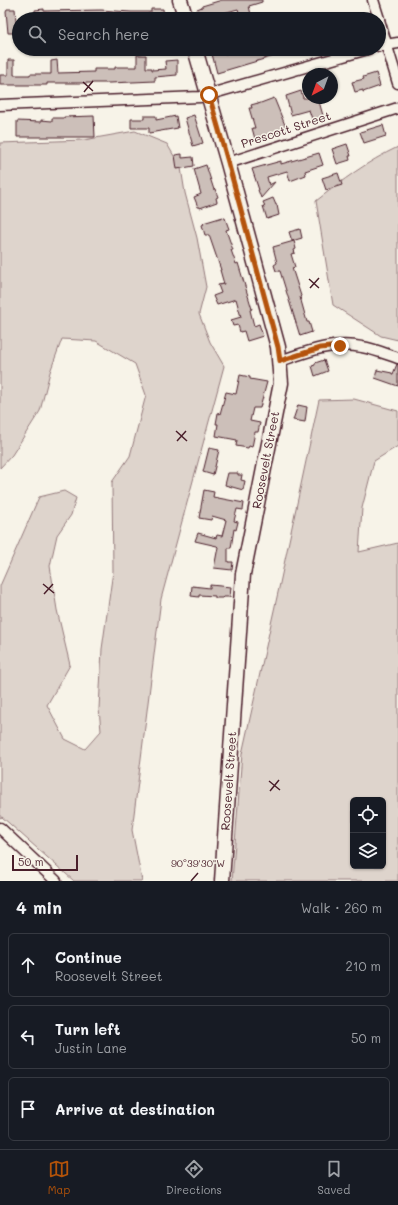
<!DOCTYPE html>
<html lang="en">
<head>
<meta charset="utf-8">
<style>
  :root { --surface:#171b24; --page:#20242c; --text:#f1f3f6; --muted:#9ea1a6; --line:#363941; --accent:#b45309 }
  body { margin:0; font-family:Mali,sans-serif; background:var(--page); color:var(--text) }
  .controls { position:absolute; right:12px; bottom:12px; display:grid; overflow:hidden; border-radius:6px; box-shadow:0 1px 3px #0004 }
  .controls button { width:36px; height:36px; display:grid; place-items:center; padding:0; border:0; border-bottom:1px solid var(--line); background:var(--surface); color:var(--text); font:20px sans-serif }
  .compass { position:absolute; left:302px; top:68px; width:36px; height:36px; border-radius:50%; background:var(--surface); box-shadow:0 1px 3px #0004; rotate:221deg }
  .scale { position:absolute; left:12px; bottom:10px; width:66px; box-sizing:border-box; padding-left:4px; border:2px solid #4a1f2b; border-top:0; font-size:11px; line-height:14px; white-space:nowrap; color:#4a1f2b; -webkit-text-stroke:3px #f7f3e8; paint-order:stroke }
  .stop { position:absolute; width:12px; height:12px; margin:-9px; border:3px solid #b45309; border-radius:50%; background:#fff }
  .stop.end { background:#b45309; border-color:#fff; box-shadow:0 1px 4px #0008 }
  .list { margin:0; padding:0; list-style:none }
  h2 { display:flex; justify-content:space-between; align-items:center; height:52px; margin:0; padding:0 16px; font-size:17px }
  h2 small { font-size:13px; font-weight:400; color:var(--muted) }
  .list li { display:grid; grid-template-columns:26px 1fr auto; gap:12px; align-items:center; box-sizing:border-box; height:64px; margin:0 8px 8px; padding:0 8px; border:1px solid var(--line); border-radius:6px }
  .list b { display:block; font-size:15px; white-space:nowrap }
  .list p { margin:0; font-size:13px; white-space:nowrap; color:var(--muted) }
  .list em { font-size:13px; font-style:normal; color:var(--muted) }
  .icon { flex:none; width:22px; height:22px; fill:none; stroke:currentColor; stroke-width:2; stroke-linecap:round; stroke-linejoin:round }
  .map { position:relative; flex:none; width:398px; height:881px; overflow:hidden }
  .search { position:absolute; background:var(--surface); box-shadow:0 1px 3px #0004; left:12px; right:12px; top:12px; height:44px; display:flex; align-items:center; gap:10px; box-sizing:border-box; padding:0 14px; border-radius:22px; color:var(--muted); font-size:15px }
  .sheet { height:268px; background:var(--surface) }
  nav { display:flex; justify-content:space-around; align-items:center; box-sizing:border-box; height:56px; border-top:1px solid var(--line); background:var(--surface); font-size:11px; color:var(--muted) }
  nav a { display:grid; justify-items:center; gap:2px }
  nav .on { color:var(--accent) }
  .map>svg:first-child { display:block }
  .green { fill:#ded4cc; stroke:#947a7c; fill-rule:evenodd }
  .building { fill:#ccbfb9; stroke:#4a1f2b }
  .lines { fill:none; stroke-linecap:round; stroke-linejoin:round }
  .street-casing { stroke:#4a1f2b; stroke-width:13 }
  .secondary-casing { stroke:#4a1f2b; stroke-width:17 }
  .street { stroke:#f7f3e8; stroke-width:10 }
  .secondary { stroke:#f7f3e8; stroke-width:14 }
  .route { stroke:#b45309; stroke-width:5 }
  .ticks { fill:none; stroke:#4a1f2b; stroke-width:1.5 }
  .labels { text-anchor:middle; stroke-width:3; stroke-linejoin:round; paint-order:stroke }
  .street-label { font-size:12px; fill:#4a1f2b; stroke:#f7f3e8 }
  .ticks-label { font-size:10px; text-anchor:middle; fill:#4a1f2b; stroke:#f7f3e8; stroke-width:3; stroke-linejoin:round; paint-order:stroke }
</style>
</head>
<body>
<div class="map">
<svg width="398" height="881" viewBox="0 0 398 881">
  <rect width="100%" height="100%" fill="#f7f3e8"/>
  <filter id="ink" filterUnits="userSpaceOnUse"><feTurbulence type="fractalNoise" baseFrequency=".025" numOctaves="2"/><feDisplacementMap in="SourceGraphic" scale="8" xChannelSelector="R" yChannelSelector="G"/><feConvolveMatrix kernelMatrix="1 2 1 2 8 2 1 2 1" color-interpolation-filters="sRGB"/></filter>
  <g filter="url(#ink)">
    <!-- green -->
    <g class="green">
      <path d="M135,131l32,13 14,24 4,25 12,45 9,49 -7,27 11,28 14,24 -63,233 -29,231 10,51h-68l-72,-64 -2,1v-232l39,-89 25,-6 12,7 -5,17 -14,20 -7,31 7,44 13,55 -23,40 18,34 20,10 16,-18 -2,-22 3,-60 11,-78 -1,-89 18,-26 16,-61 -11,-31 -39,-23 -34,-2 -12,33 -10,39 -28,44 -12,13v-325l84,-3z"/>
      <path d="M398,147v193l-17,-4 -48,-31 -17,-104c27,-21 50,-39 82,-54z"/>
      <path d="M354,399l44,12v35l-24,15 -12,47 -3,44 39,-9v338h-166l10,-127 37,-166 40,-188zM353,800h30v66h-30z"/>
    </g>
    <!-- building -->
    <g class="building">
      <path d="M222,0h40v2l-13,4 3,13h-11l-3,-10 -22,6 1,4h-17l-3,-10 5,-2v-1z"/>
      <path d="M7,9h8l2,24h-9l-2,-22z"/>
      <path d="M44,9v2l57,-1 30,2h20v-3h12l1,10h-129v-9z"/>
      <path d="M242,49h48l1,2 -74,22 -5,-19 12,-4 1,4z"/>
      <path d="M137,55h9v13h6v2l14,-1 -1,-8 12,-1v15l-22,2v4l-45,2h-63v2h-47v-10h8v-15h6v15h16v-1h21v-13l6,-1 1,13 36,-1v-3h21v-2h22z"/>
      <path d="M376,73l4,13 -17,6v-2l-8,2 -3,-10 12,-3 -1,-2z"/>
      <path d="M301,91l2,7h15l6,21 -11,3 -4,-12 -18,5 -5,-19z"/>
      <path d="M274,98l13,32 -32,9 -3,-11h3l-6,-20h3l-1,-3 7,-2v1z"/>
      <path d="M194,115l9,28 -10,3 -8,-28z"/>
      <path d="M94,116l1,21h-78v-16l24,1v-2l11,1v-3h12v-1z"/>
      <path d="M144,116h12v4l20,-4 2,12 -29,5v-5h-18v-9h13z"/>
      <path d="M383,125l3,11 -22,7 -4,-11z"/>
      <path d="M347,144l4,12h-2l1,4 -13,4 -5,-15z"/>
      <path d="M319,153l4,12 -18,6 1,4 -16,6 -3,-10 -20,6 2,8 6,-3 -14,16 -3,-8h1l-7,-21 29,-8v3z"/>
      <path d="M182,154v4l11,-1 1,9 -17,3 -2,-14z"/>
      <path d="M206,165l8,25 1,-1 3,8 -2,1 1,4 -17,6v-1h-2l-4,-10 7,-3 -7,-25z"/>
      <path d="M338,173l4,12 -16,5 -4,-12z"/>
      <path d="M273,198l3,7h1l2,10 -12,4 -4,-13h2l-2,-4z"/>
      <path d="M223,217l1,1h1l4,11 -3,1 7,20h-2l5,14 2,-1 14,46 -2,1 4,16 5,-2 4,12 -16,5 -3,-10 -4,1 -2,-7 -5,1 -2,-6 10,-3 -5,-18 -19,6 -4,-9 8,-3 -3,-8 6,-1 -4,-14h1l-12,-35h-4l-3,-10 2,-1 -1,-1z"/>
      <path d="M300,229l2,9 -10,3 -3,-9z"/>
      <path d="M294,241l2,8 -2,1 1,3 -4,1 4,13 -3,1 9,28 -1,1 7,25h2l3,10 -12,4 -20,-65h-4l-2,-6 3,-2 -4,-16z"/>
      <path d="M324,360l4,11 -13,5 -3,-10 3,-1v-2z"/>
      <path d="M397,364h1v22l-23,-8 2,-8 15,3v1h1z"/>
      <path d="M240,375l10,2v2l17,3 -7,26h-7l-3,13 10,2 -2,9h-3l-3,15 -3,-1 -1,2 -12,-2 1,-6 -21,-4 2,-12h-2l2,-11 2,1 6,-22 10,2z"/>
      <path d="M298,405l9,2 -2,15 -12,-2z"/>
      <path d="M209,448l10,2 -6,25 -10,-3z"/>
      <path d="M228,473h10v2h4l-1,5 4,1 -2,9 -18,-5z"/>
      <path d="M204,490l10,2 -1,5 31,6 -1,7 -6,-1 -3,12 4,1 -2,8 -2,-1 -3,19h-3v14h5l-1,8 -18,-2 4,-21 -1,-1 -22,-5 3,-8 18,5 1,-3 5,1 4,-16 -14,-4 -1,4 -12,-2z"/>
      <path d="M210,585l21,2 -1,10h-7l-1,1h-7v-2l-16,-1v2l-8,-1 1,-10 18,2z"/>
    </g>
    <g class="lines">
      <!-- street casing -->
      <g class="street-casing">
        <g id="street">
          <path d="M373,0l6,19"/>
          <path d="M379,20l19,63"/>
          <path d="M379,46l19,-3"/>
          <path d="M0,105l200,-8 168,-48"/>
          <path d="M228,163l170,-55"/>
          <path d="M280,361c26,-9 53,-20 82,-14 12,2 24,7 36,11"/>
          <path d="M0,828l56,53"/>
        </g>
      </g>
      <!-- secondary casing -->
      <g class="secondary-casing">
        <g id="secondary">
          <path d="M180,0l6,19"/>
          <path d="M195,49l33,114 50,184 3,36 -38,191 -21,307"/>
        </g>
      </g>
      <!-- street -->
      <use href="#street" class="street"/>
      <!-- secondary -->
      <use href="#secondary" class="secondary"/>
    </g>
  </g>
  <g class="lines" filter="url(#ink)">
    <!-- route -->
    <path class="route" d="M209,95l19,67 50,185 2,14 40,-13 20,-2"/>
  </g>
  <!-- ticks -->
  <path class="ticks" d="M83,82l10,9M84,92l9,-11M309,279l10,9M310,288l9,-10M176,431l11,10M177,441l9,-10M43,584l11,9M44,594l9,-10M269,781l11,9M270,791l9,-11M191,881l7,-8"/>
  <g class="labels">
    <!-- street labels -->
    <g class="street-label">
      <text transform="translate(286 130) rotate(-18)" y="4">Prescott Street</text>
      <text transform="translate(266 460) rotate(-79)" y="4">Roosevelt Street</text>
      <text transform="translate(229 781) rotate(-86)" y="4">Roosevelt Street</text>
    </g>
  </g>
  <g class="ticks-label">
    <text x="198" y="867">90°39'30"W</text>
  </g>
</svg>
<div class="controls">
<button><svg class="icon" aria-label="locate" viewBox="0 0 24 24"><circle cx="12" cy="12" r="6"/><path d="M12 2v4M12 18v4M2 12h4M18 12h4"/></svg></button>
<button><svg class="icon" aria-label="layers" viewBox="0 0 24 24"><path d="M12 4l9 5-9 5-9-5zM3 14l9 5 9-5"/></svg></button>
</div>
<svg class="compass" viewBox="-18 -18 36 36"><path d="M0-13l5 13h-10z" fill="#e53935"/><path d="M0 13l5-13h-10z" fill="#9ea1a6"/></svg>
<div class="scale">50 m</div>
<div class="stop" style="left:209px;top:95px"></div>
<div class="stop end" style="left:340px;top:346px"></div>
<div class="search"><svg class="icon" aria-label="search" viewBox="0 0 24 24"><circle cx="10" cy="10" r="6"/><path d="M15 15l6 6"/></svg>Search here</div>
</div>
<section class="sheet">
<h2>4 min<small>Walk · 260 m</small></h2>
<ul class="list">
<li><svg class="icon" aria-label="ahead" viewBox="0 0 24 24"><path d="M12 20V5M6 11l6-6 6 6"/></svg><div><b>Continue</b><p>Roosevelt Street</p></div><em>210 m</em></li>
<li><svg class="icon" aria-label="left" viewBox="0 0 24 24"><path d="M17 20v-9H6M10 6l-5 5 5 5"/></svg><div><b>Turn left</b><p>Justin Lane</p></div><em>50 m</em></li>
<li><svg class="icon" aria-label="arrive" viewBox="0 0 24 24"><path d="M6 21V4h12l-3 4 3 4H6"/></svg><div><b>Arrive at destination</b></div></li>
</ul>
</section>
<nav>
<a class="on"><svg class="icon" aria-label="map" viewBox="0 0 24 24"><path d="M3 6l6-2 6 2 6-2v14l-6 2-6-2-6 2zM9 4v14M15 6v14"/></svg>Map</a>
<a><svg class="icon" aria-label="directions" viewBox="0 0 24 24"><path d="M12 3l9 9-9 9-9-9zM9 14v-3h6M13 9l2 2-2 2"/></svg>Directions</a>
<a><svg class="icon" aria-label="saved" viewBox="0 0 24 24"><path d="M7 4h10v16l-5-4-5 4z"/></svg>Saved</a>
</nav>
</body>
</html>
